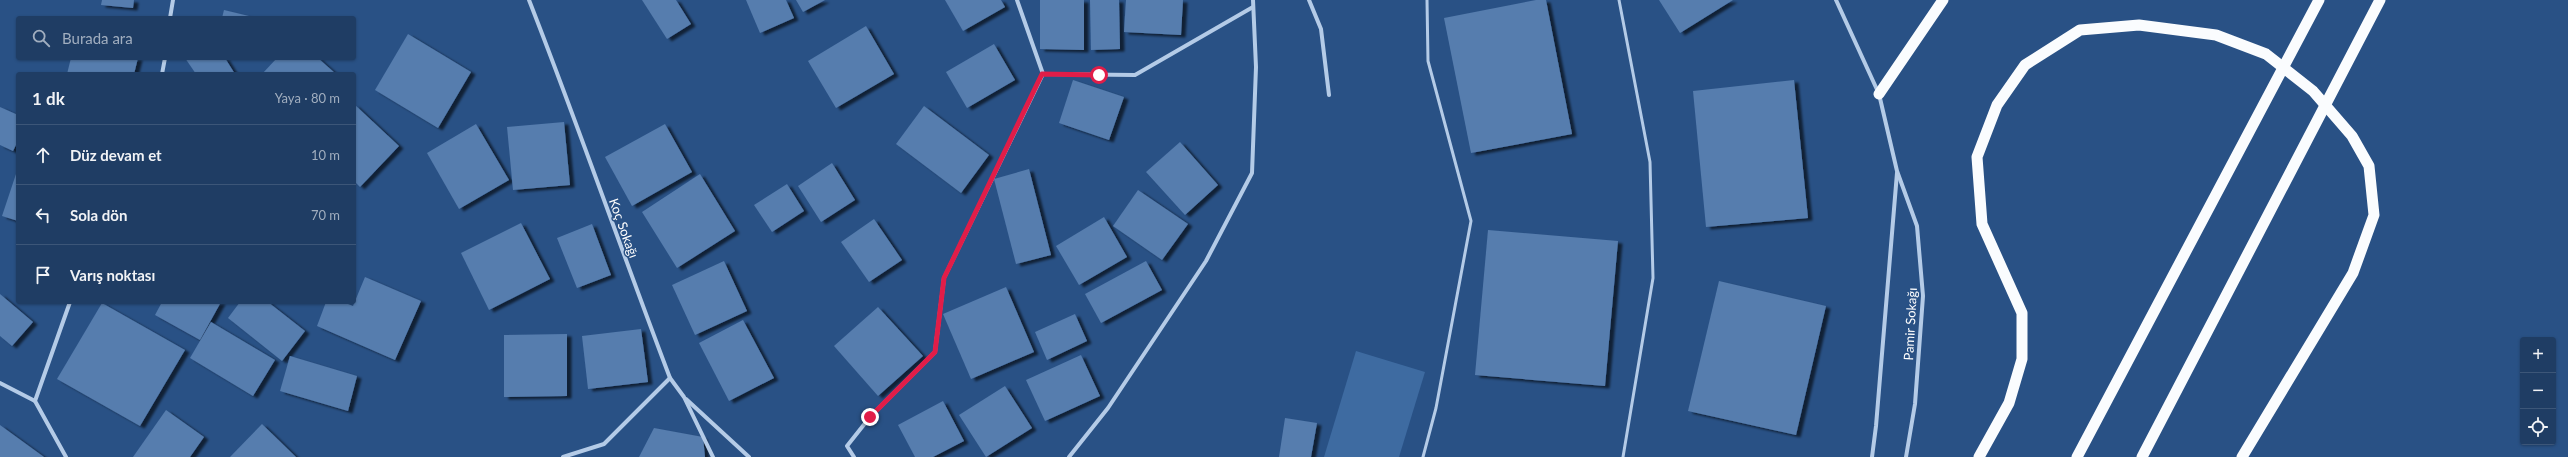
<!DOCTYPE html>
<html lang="tr">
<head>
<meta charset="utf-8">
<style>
  :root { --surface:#1f3d64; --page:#2c486d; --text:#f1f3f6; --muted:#a1aebf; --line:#3c5678 }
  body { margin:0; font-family:Lato,sans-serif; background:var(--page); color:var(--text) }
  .controls { position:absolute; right:12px; bottom:12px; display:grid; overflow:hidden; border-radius:4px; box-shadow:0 1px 3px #0004 }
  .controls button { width:36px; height:36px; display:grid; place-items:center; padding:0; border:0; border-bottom:1px solid var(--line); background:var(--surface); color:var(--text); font:20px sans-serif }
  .stop { position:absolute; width:12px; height:12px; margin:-9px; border:3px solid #e11d48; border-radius:50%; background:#fff }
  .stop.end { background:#e11d48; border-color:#fff; box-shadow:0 1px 4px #0008 }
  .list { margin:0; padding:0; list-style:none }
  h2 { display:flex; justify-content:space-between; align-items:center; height:52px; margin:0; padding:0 16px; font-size:17px }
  h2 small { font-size:13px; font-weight:400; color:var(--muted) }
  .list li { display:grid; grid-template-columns:26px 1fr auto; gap:12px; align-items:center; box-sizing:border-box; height:60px; padding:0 16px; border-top:1px solid var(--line) }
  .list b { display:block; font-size:15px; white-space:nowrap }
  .list em { font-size:13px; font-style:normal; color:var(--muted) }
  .icon { flex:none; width:22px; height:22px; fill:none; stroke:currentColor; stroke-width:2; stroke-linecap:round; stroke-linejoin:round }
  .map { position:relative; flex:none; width:2568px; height:457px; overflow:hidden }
  .search { position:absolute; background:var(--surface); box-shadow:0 1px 3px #0004; left:16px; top:16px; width:340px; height:44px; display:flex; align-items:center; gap:10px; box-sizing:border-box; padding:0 14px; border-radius:4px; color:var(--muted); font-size:15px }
  .panel { position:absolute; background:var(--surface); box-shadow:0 1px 3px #0004; left:16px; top:72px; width:340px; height:232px; border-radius:4px }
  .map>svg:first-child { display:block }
  .green { fill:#3e6ba1 }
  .building { fill:#567dae; filter:url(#shadow) }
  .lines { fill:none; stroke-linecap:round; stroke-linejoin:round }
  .service { stroke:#b4cbe7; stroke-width:3 }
  .minor { stroke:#b4cbe7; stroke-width:4 }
  .trunk { stroke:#fafcfe; stroke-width:11 }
  .trunk-bridge { stroke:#fafcfe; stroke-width:11 }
  .route { stroke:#e11d48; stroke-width:5 }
  .labels { text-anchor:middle; stroke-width:3; stroke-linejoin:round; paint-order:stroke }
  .street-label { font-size:13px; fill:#fff; stroke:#295185 }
</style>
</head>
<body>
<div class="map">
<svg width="2568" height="457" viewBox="0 0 2568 457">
  <defs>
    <filter id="shadow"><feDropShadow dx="4.5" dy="2.5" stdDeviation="1" flood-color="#0009"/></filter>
  </defs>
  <rect width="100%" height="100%" fill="#295185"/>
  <!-- green -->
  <path class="green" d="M1356,351l69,21 -26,85h-75z"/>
  <!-- building -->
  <g class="building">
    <path d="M102,0h32l-1,8 -32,-3z"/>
    <path d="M642,0h34l15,24 -24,15z"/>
    <path d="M746,0h40l8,18 -34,15z"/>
    <path d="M796,0h29l-22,12z"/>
    <path d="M945,0h56l4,7 -42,24z"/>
    <path d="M1040,0h44v50l-44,-1z"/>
    <path d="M1090,0h29l1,49 -29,1z"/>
    <path d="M1126,0h57l-2,35 -57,-3z"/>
    <path d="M1536,0h10l26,134 -101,19 -27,-135z"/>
    <path d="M1659,0h74l-53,33z"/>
    <path d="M224,10l29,7v1h-31z"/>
    <path d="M866,26l28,48 -58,34 -28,-47z"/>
    <path d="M408,34l63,38 -33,56 -63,-38z"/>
    <path d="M994,44l21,36 -48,28 -21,-36z"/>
    <path d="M71,58h67l-4,16h-67z"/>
    <path d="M185,58h40l10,16h-39z"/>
    <path d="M277,58h41l18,16h-74z"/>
    <path d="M1073,80l51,17 -15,43 -50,-17z"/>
    <path d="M1794,80l14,138 -102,9 -13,-136z"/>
    <path d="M354,104l45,42 -39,41 -6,-6z"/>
    <path d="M924,106l65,49 -28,38 -65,-49z"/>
    <path d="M0,107l18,8v26l-5,10 -13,-6z"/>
    <path d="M564,122l6,63 -57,5 -6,-63z"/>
    <path d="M476,124l33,56 -50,29 -32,-56z"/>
    <path d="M665,124l27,48 -60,34 -27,-49z"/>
    <path d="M1180,142l38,43 -33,30 -39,-43z"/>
    <path d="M832,163l23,37 -34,22 -23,-36z"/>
    <path d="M18,168v53l-16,-5z"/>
    <path d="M1029,169l22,86 -35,9 -22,-85z"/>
    <path d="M700,174l35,57 -58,37 -35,-56z"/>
    <path d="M787,184l17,27 -32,21 -18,-27z"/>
    <path d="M1138,190l50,34 -26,36 -49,-34z"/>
    <path d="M1104,217l23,40 -48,28 -23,-39z"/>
    <path d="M874,219l28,41 -33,22 -28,-40z"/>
    <path d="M521,223l29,56 -61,31 -28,-57z"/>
    <path d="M592,224l19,51 -34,13 -20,-50z"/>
    <path d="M1488,230l130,11 -13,145 -130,-11z"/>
    <path d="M724,261l23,50 -52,24 -23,-50z"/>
    <path d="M1146,261l16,29 -61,33 -16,-29z"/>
    <path d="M365,277l56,24 -26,59 -78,-34 9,-24h17l10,4z"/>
    <path d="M1719,281l107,25 -30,129 -108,-24z"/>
    <path d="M1006,287l28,65 -63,27 -28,-65z"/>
    <path d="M0,294l33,28 -21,24 -12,-10z"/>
    <path d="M162,302h59l-21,38 -45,-25z"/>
    <path d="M240,302h28l37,29 -23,30 -54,-43z"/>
    <path d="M102,303l83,47 -45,76 -83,-47z"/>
    <path d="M878,307l45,49 -45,40 -44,-50z"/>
    <path d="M1075,314l12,27 -40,19 -12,-28z"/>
    <path d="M743,320l31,58 -45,23 -30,-58z"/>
    <path d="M211,322l64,38 -22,36 -63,-38z"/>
    <path d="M641,329l7,53 -60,7 -6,-53z"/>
    <path d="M567,334v62l-63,1v-62z"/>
    <path d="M1081,355l19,41 -55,25 -19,-41z"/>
    <path d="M290,356l67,20 -9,35 -68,-20z"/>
    <path d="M1005,386l27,42 -46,29 -27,-42z"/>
    <path d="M943,401l21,40 -31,16h-18l-17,-32z"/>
    <path d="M166,410l38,27 -14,20h-57z"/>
    <path d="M1285,418l32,5 -6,34h-32z"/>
    <path d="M262,424l34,33h-66z"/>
    <path d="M0,425l44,32h-44z"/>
    <path d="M654,428l49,9 2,20h-66z"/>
  </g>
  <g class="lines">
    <!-- service -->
    <g class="service">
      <path d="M1619,0l31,162 3,116 -30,179"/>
      <path d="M1423,457l13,-49 35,-187 -43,-160 -1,-61"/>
    </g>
    <!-- minor -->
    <g class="minor">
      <path d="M529,0c49,125 93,252 141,378l14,19 29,60"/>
      <path d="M1309,0l12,29 8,66"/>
      <path d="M1836,0l43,94 18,77 20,55 6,70 -8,108 -9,53"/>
      <path d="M170,18l3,-18"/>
      <path d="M162,74l3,-16"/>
      <path d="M1043,74l92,1 118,-68"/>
      <path d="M0,383l35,18"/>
      <path d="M686,399l63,58"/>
      <path d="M66,457l-31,-56 35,-99"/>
      <path d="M563,457l41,-13 66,-66"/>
      <path d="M854,457l-7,-11 23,-29 65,-65 9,-74 99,-204 -26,-74"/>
      <path d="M1069,457l39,-49 98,-147 46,-88 4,-106 -3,-67"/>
      <path d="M1872,457l4,-31 21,-253"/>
    </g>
    <!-- trunk -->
    <g class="trunk">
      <path d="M1879,94l64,-94"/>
      <path d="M1979,457l30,-54 13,-44v-46l-40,-89 -5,-67 20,-52 28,-40 55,-35 59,-5 77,10 50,19 47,37 39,45 17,30 5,49 -21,58 -111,184"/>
    </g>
    <!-- trunk-bridge -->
    <g class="trunk-bridge">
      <path d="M2077,457l242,-457"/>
      <path d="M2142,457l238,-457"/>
    </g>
  </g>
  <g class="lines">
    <!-- route -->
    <path class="route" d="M870,417l65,-65 9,-74 98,-204 57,1"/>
  </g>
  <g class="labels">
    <!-- street labels -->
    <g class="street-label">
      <text transform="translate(624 228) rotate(70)" y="5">Koç Sokağı</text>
      <text transform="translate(1910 324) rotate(-87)" y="5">Pamir Sokağı</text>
    </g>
  </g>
</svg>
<div class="controls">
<button>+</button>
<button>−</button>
<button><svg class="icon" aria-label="locate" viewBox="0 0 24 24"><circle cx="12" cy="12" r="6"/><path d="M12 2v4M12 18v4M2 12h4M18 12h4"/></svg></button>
</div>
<div class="stop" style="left:1099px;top:75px"></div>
<div class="stop end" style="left:870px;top:417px"></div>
<div class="search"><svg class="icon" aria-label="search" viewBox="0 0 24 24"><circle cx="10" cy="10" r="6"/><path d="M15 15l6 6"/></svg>Burada ara</div>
<section class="panel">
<h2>1 dk<small>Yaya · 80 m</small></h2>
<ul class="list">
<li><svg class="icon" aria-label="ahead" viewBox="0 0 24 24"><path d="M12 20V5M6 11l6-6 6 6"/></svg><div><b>Düz devam et</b></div><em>10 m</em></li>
<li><svg class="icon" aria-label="left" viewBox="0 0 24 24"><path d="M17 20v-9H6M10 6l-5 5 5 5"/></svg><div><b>Sola dön</b></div><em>70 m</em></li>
<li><svg class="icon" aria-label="arrive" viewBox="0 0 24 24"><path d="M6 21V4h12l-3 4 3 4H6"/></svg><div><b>Varış noktası</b></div></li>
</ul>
</section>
</div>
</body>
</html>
